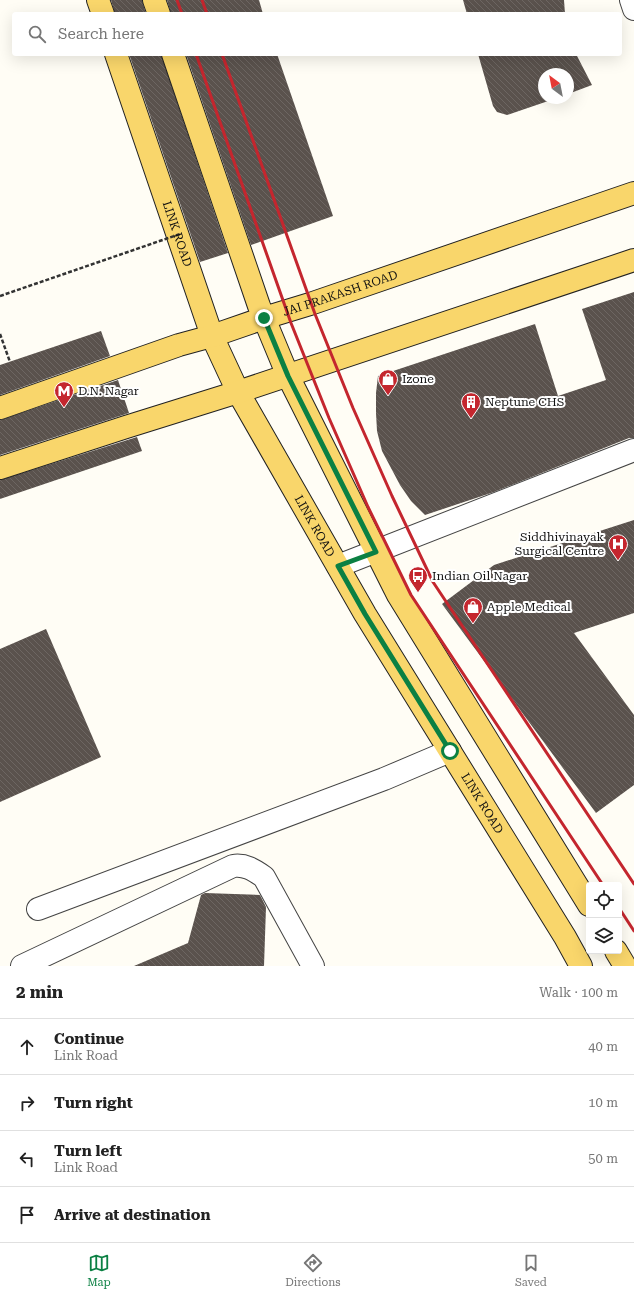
<!DOCTYPE html>
<html lang="en">
<head>
<meta charset="utf-8">
<style>
  :root { --surface:#fff; --page:#f6f6f6; --text:#222; --muted:#767676; --line:#e0e0e0; --accent:#0b8043 }
  body { margin:0; font-family:"Roboto Serif",serif; background:var(--page); color:var(--text) }
  .controls { position:absolute; right:12px; bottom:12px; display:grid; overflow:hidden; border-radius:4px; box-shadow:0 4px 16px #0002 }
  .controls button { width:36px; height:36px; display:grid; place-items:center; padding:0; border:0; border-bottom:1px solid var(--line); background:var(--surface); color:var(--text); font:20px sans-serif }
  .compass { position:absolute; left:538px; top:68px; width:36px; height:36px; border-radius:50%; background:var(--surface); box-shadow:0 4px 16px #0002; rotate:328deg }
  .stop { position:absolute; width:12px; height:12px; margin:-9px; border:3px solid #0b8043; border-radius:50%; background:#fff }
  .stop.end { background:#0b8043; border-color:#fff; box-shadow:0 1px 4px #0008 }
  .list { margin:0; padding:0; list-style:none }
  h2 { display:flex; justify-content:space-between; align-items:center; height:52px; margin:0; padding:0 16px; font-size:17px }
  h2 small { font-size:13px; font-weight:400; color:var(--muted) }
  .list li { display:grid; grid-template-columns:26px 1fr auto; gap:12px; align-items:center; box-sizing:border-box; height:56px; padding:0 16px; border-top:1px solid var(--line) }
  .list b { display:block; font-size:15px; white-space:nowrap }
  .list p { margin:0; font-size:13px; white-space:nowrap; color:var(--muted) }
  .list em { font-size:13px; font-style:normal; color:var(--muted) }
  .icon { flex:none; width:22px; height:22px; fill:none; stroke:currentColor; stroke-width:2; stroke-linecap:round; stroke-linejoin:round }
  .map { position:relative; flex:none; width:634px; height:966px; overflow:hidden }
  .search { position:absolute; background:var(--surface); box-shadow:0 4px 16px #0002; left:12px; right:12px; top:12px; height:44px; display:flex; align-items:center; gap:10px; box-sizing:border-box; padding:0 14px; border-radius:4px; color:var(--muted); font-size:15px }
  .sheet { height:276px; background:var(--surface) }
  nav { display:flex; justify-content:space-around; align-items:center; box-sizing:border-box; height:56px; border-top:1px solid var(--line); background:var(--surface); font-size:11px; color:var(--muted) }
  nav a { display:grid; justify-items:center; gap:2px }
  nav .on { color:var(--accent) }
  .map>svg:first-child { display:block }
  .building { fill:url(#building-back-hatch) }
  .lines { fill:none; stroke-linecap:round; stroke-linejoin:round }
  .minor-casing { stroke:#444; stroke-width:24 }
  .major-casing { stroke:#222; stroke-width:24 }
  .path { stroke:#333; stroke-width:2.5; stroke-dasharray:4 2; stroke-linecap:butt }
  .minor { stroke:#fff; stroke-width:22 }
  .major { stroke:#f9d66b; stroke-width:22 }
  .rail { stroke:#c4262e; stroke-width:3 }
  .path-bridge { stroke:#333; stroke-width:2.5; stroke-dasharray:4 2; stroke-linecap:butt }
  .route { stroke:#0b8043; stroke-width:5 }
  .labels { text-anchor:middle; stroke-width:4; stroke-linejoin:round; paint-order:stroke }
  .street-label { font-size:12px; fill:#111; stroke:#fff }
  .poi-label { font-size:12px; fill:#111; stroke:#fff; text-anchor:start }
</style>
</head>
<body>
<div class="map">
<svg width="634" height="966" viewBox="0 0 634 966">
  <defs>
    <pattern id="building-back-hatch" width="6" height="6" patternUnits="userSpaceOnUse"><rect width="6" height="6" fill="#5a524d"/><path d="M-1 5l2 2M0 0l6 6M5-1l2 2" fill="none" stroke="#6d6662"/></pattern>
  </defs>
  <rect width="100%" height="100%" fill="#fffdf5"/>
  <!-- building -->
  <g class="building">
    <path d="M111,0h31l4,14h-31z"/>
    <path d="M167,0h92l4,14h-92z"/>
    <path d="M463,0h101l1,14h-98z"/>
    <path d="M129,54h32l67,199 -28,9z"/>
    <path d="M186,54h91l56,162 -82,29z"/>
    <path d="M478,54h98l16,31 -24,9v-20h-24v24h13l-50,17 -10,-3 -4,-6z"/>
    <path d="M634,292v146h-5l-135,54 -69,23 -14,-14 -11,-16 -18,-34 -5,-20 -1,-18v-20l2,-17 157,-52 23,72 48,-16 -24,-71z"/>
    <path d="M101,331l9,25 -110,39v-30z"/>
    <path d="M118,380l11,33 -129,42v-35z"/>
    <path d="M137,437l5,14 -142,48v-19z"/>
    <path d="M634,520v93l-60,20 60,82v70l-38,28 -154,-209 52,-39z"/>
    <path d="M46,629l55,128 -101,45v-153z"/>
    <path d="M205,893l55,2 6,12 -2,59h-130l54,-23 13,-48z"/>
  </g>
  <g class="lines">
    <!-- minor casing -->
    <g class="minor-casing">
      <g id="minor">
        <path d="M631,0l3,9"/>
        <path d="M338,566l296,-116"/>
        <path d="M38,909l346,-130 66,-28"/>
        <path d="M22,966l211,-100c12,-2 21,4 31,11l49,89"/>
      </g>
    </g>
    <!-- major casing -->
    <g class="major-casing">
      <g id="major">
        <path d="M98,0l5,14"/>
        <path d="M154,0l5,14"/>
        <path id="s1" d="M116,54l96,282 26,56 127,222 200,323 16,29"/>
        <path d="M173,54l86,252 29,70 110,219 191,310"/>
        <path id="s2" d="M0,408l179,-63 33,-9 52,-18 46,-14 324,-111"/>
        <path d="M0,468l126,-41 112,-35 396,-132"/>
        <path d="M616,951l9,15"/>
      </g>
    </g>
    <!-- path -->
    <path class="path" d="M0,334l10,28"/>
    <!-- minor -->
    <use href="#minor" class="minor"/>
    <!-- major -->
    <use href="#major" class="major"/>
    <!-- rail -->
    <g class="rail">
      <path d="M177,0l5,14"/>
      <path d="M202,0l5,14"/>
      <path d="M196,54l95,269 38,95 39,89 43,88 192,290"/>
      <path d="M222,54l93,260 38,94 39,88 41,86 201,302"/>
      <path d="M619,908l15,23"/>
    </g>
    <!-- path-bridge -->
    <path class="path-bridge" d="M0,296l180,-62"/>
  </g>
  <g class="lines">
    <!-- route -->
    <path class="route" d="M264,318l24,58 88,176 -38,14 27,48 85,137"/>
  </g>
  <!-- icons -->
  <defs>
    <g id="shop-pin" transform="scale(1)"><path d="M0 17L-7.5 6A9.5 9.5 0 1 1 7.5 6Z" fill="#c4262e" stroke="#fff"/><path d="M-5-2.5h2.3a2.7 3.5 0 0 1 5.4 0H5L5.5 6h-11ZM-1.5-2.5h3a1.5 2.3 0 0 0-3 0Z" fill="#fff"/></g>
    <g id="metro-pin" transform="scale(1)"><path d="M0 17L-7.5 6A9.5 9.5 0 1 1 7.5 6Z" fill="#c4262e" stroke="#fff"/><path d="M-5.5 5V-5H-3L0 0L3-5H5.5V5H3V-.5L0 4L-3-.5V5Z" fill="#fff"/></g>
    <g id="building-pin" transform="scale(1)"><path d="M0 17L-7.5 6A9.5 9.5 0 1 1 7.5 6Z" fill="#c4262e" stroke="#fff"/><path d="M-4-6H4V6H1V3H-1V6H-4ZM-2.5-4.3h1.7v1.8h-1.7ZM.8-4.3h1.7v1.8H.8ZM-2.5-1h1.7V.8h-1.7ZM.8-1h1.7V.8H.8Z" fill="#fff"/></g>
    <g id="hospital-pin" transform="scale(1)"><path d="M0 17L-7.5 6A9.5 9.5 0 1 1 7.5 6Z" fill="#c4262e" stroke="#fff"/><path d="M-5-5h3v3.5h4V-5h3V5h-3V1.5h-4V5h-3Z" fill="#fff"/></g>
    <g id="bus-pin" transform="scale(1)"><path d="M0 17L-7.5 6A9.5 9.5 0 1 1 7.5 6Z" fill="#c4262e" stroke="#fff"/><path d="M-5-6H5V4H4V6H2V4H-2V6H-4V4H-5ZM-3.5-4V0h7V-4ZM-3.5 1.2v1.5H-2V1.2ZM2 1.2v1.5H3.5V1.2Z" fill="#fff"/></g>
  </defs>
  <g fill-rule="evenodd">
    <use href="#shop-pin" x="388" y="379"/>
    <use href="#metro-pin" x="64" y="391"/>
    <use href="#building-pin" x="471" y="402"/>
    <use href="#hospital-pin" x="618" y="544"/>
    <use href="#bus-pin" x="418" y="576"/>
    <use href="#shop-pin" x="473" y="607"/>
  </g>
  <g class="labels">
    <!-- street labels -->
    <g class="street-label">
      <text dy="4" stroke="none"><textPath href="#s1" startOffset="190">LINK ROAD</textPath></text>
      <text dy="4" stroke="none"><textPath href="#s2" startOffset="359">JAI PRAKASH ROAD</textPath></text>
      <text dy="4" stroke="none"><textPath href="#s1" startOffset="514">LINK ROAD</textPath></text>
      <text dy="4" stroke="none"><textPath href="#s1" startOffset="838">LINK ROAD</textPath></text>
    </g>
    <!-- poi labels -->
    <g class="poi-label">
      <text x="402" y="383">Izone</text>
      <text x="78" y="395">D.N. Nagar</text>
      <text x="485" y="406">Neptune CHS</text>
      <text x="604" y="541" text-anchor="end">Siddhivinayak<tspan x="604" dy="14">Surgical Centre</tspan></text>
      <text x="432" y="580">Indian Oil Nagar</text>
      <text x="487" y="611">Apple Medical</text>
    </g>
  </g>
</svg>
<div class="controls">
<button><svg class="icon" aria-label="locate" viewBox="0 0 24 24"><circle cx="12" cy="12" r="6"/><path d="M12 2v4M12 18v4M2 12h4M18 12h4"/></svg></button>
<button><svg class="icon" aria-label="layers" viewBox="0 0 24 24"><path d="M12 4l9 5-9 5-9-5zM3 14l9 5 9-5"/></svg></button>
</div>
<svg class="compass" viewBox="-18 -18 36 36"><path d="M0-13l5 13h-10z" fill="#e53935"/><path d="M0 13l5-13h-10z" fill="#767676"/></svg>
<div class="stop" style="left:450px;top:751px"></div>
<div class="stop end" style="left:264px;top:318px"></div>
<div class="search"><svg class="icon" aria-label="search" viewBox="0 0 24 24"><circle cx="10" cy="10" r="6"/><path d="M15 15l6 6"/></svg>Search here</div>
</div>
<section class="sheet">
<h2>2 min<small>Walk · 100 m</small></h2>
<ul class="list">
<li><svg class="icon" aria-label="ahead" viewBox="0 0 24 24"><path d="M12 20V5M6 11l6-6 6 6"/></svg><div><b>Continue</b><p>Link Road</p></div><em>40 m</em></li>
<li><svg class="icon" aria-label="right" viewBox="0 0 24 24"><path d="M7 20v-9h11M14 6l5 5-5 5"/></svg><div><b>Turn right</b></div><em>10 m</em></li>
<li><svg class="icon" aria-label="left" viewBox="0 0 24 24"><path d="M17 20v-9H6M10 6l-5 5 5 5"/></svg><div><b>Turn left</b><p>Link Road</p></div><em>50 m</em></li>
<li><svg class="icon" aria-label="arrive" viewBox="0 0 24 24"><path d="M6 21V4h12l-3 4 3 4H6"/></svg><div><b>Arrive at destination</b></div></li>
</ul>
</section>
<nav>
<a class="on"><svg class="icon" aria-label="map" viewBox="0 0 24 24"><path d="M3 6l6-2 6 2 6-2v14l-6 2-6-2-6 2zM9 4v14M15 6v14"/></svg>Map</a>
<a><svg class="icon" aria-label="directions" viewBox="0 0 24 24"><path d="M12 3l9 9-9 9-9-9zM9 14v-3h6M13 9l2 2-2 2"/></svg>Directions</a>
<a><svg class="icon" aria-label="saved" viewBox="0 0 24 24"><path d="M7 4h10v16l-5-4-5 4z"/></svg>Saved</a>
</nav>
</body>
</html>
